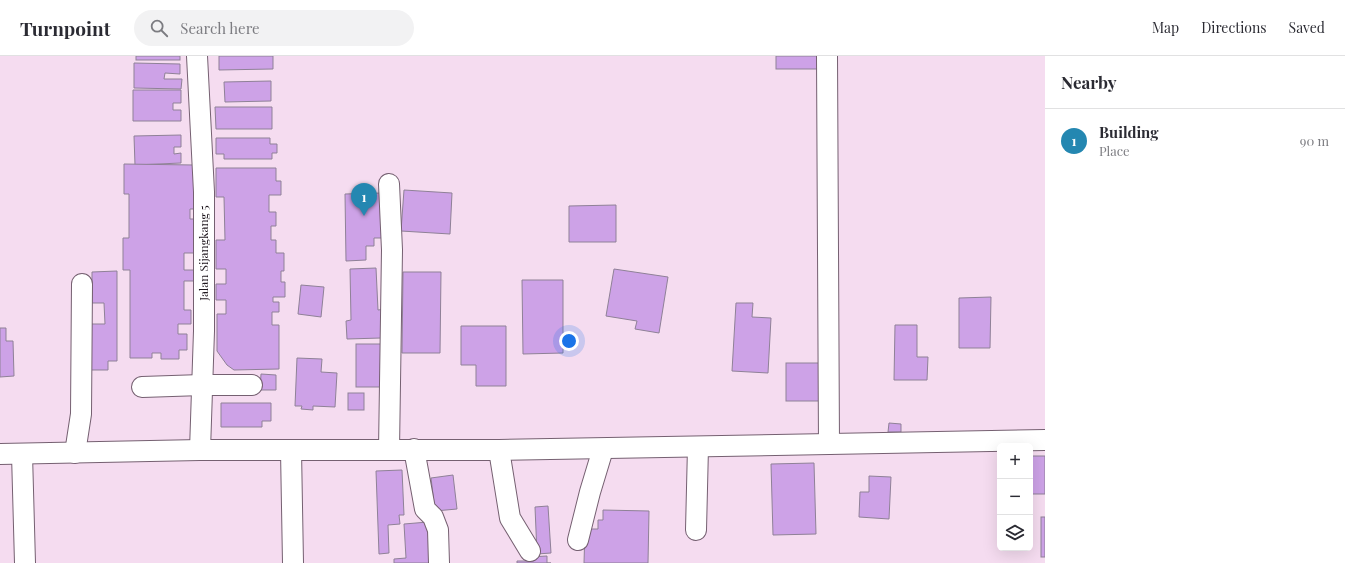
<!DOCTYPE html>
<html lang="en">
<head>
<meta charset="utf-8">
<style>
  :root { --surface:#fff; --page:#f2f2f3; --text:#2b2b33; --muted:#7c7c81; --line:#e1e1e2; --accent:#2487b1 }
  body { margin:0; font-family:"Playfair Display",serif; background:var(--page); color:var(--text) }
  .controls { position:absolute; right:12px; bottom:12px; display:grid; overflow:hidden; border-radius:6px; box-shadow:0 4px 16px #0002 }
  .controls button { width:36px; height:36px; display:grid; place-items:center; padding:0; border:0; border-bottom:1px solid var(--line); background:var(--surface); color:var(--text); font:20px sans-serif }
  .you { position:absolute; left:569px; top:285px; width:14px; height:14px; margin:-10px; border:3px solid #fff; border-radius:50%; background:#1a73e8; box-shadow:0 0 0 6px #1a73e833 }
  .badge { display:grid; place-items:center; width:26px; height:26px; border-radius:50%; background:var(--accent); color:#fff; font-size:13px; font-weight:700 }
  .pin { position:absolute; translate:-50% -33px; filter:drop-shadow(0 1px 2px #0008) }
  .pin::after { content:''; position:absolute; top:21px; width:14px; height:12px; background:inherit; clip-path:polygon(0 0,100% 0,50% 100%) }
  .list { margin:0; padding:0; list-style:none }
  h2 { display:flex; justify-content:space-between; align-items:center; height:52px; margin:0; padding:0 16px; font-size:17px }
  h2 small { font-size:13px; font-weight:400; color:var(--muted) }
  .list li { display:grid; grid-template-columns:26px 1fr auto; gap:12px; align-items:center; box-sizing:border-box; height:64px; padding:0 16px; border-top:1px solid var(--line) }
  .list b { display:block; font-size:15px; white-space:nowrap }
  .list p { margin:0; font-size:13px; white-space:nowrap; color:var(--muted) }
  .list em { font-size:13px; font-style:normal; color:var(--muted) }
  .icon { flex:none; width:22px; height:22px; fill:none; stroke:currentColor; stroke-width:2; stroke-linecap:round; stroke-linejoin:round }
  .map { position:relative; flex:none; width:1045px; height:507px; overflow:hidden }
  header { display:flex; align-items:center; gap:24px; box-sizing:border-box; height:56px; padding:0 20px; background:var(--surface); border-bottom:1px solid var(--line) }
  header strong { font-size:19px }
  nav { display:flex; gap:22px; margin-inline-start:auto; font-size:14px }
  .search { width:280px; height:36px; background:var(--page); display:flex; align-items:center; gap:10px; box-sizing:border-box; padding:0 14px; border-radius:22px; color:var(--muted); font-size:15px }
  main { display:flex }
  aside { flex:1; background:var(--surface) }
  .map>svg:first-child { display:block }
  .building { fill:#cda2e7; stroke:#8f8197 }
  .lines { fill:none; stroke-linecap:round; stroke-linejoin:round }
  .minor-casing { stroke:#756071; stroke-width:22 }
  .minor { stroke:#fff; stroke-width:20 }
  .labels { text-anchor:middle; stroke-width:4; stroke-linejoin:round; paint-order:stroke }
  .street-label { font-size:12px; fill:#1e161d; stroke:#fff }
</style>
</head>
<body>
<header>
<strong>Turnpoint</strong>
<div class="search"><svg class="icon" aria-label="search" viewBox="0 0 24 24"><circle cx="10" cy="10" r="6"/><path d="M15 15l6 6"/></svg>Search here</div>
<nav><a>Map</a><a>Directions</a><a>Saved</a></nav>
</header>
<main>
<div class="map">
<svg width="1045" height="507" viewBox="0 0 1045 507">
  <rect width="100%" height="100%" fill="#f5dcf0"/>
  <!-- building -->
  <g class="building">
    <rect x="136" y="0" width="44" height="4"/>
    <path d="M219,0h54v13l-54,1z"/>
    <rect x="776" y="0" width="46" height="13"/>
    <path d="M134,7l46,1v10l-15,-1 -1,6h18l-1,10 -47,-1z"/>
    <path d="M271,25v20l-46,1 -1,-20z"/>
    <path d="M133,34h48v13h-8v7h8v11h-48z"/>
    <path d="M215,51h57v22h-56z"/>
    <path d="M181,79v12h-7v7l7,-1v10l-46,2 -1,-29z"/>
    <path d="M216,82h54v6h7v9h-5v6h-48v-5h-8z"/>
    <path d="M124,108l70,1v44h-4v10h4v34h-10v17h13v11h-13v29h7v14h-13v10h9v16h-8v9h-18v-6h-9v5h-22v-88h-7v-32h6v-44h-5z"/>
    <path d="M216,112h60v13h5v14h-12v17h7v14h-5v14h5v13h8v18h-3v11h4v15h-12v5h6v10h-7v13h7v44l-45,1 -7,-5 -10,-14v-37h9v-14h-10v-16h10v-15h-10v-29h9l-1,-43h-8z"/>
    <path d="M404,134l48,3 -2,41 -49,-3z"/>
    <path d="M382,137l1,45h-9v8h-8v14l-20,1 -1,-67z"/>
    <path d="M616,149v37h-47v-36z"/>
    <path d="M376,212l2,42 8,-1v13l-5,1v15l-34,1 -1,-18 5,-1 -1,-51z"/>
    <path d="M614,213l54,8 -9,56 -24,-4 2,-8 -31,-5z"/>
    <path d="M117,215v90h-9v9h-18v-46h15l-1,-21h-12v-31z"/>
    <path d="M403,216h38l-1,81h-38z"/>
    <path d="M522,224h41v73l-40,1z"/>
    <path d="M301,229l23,2 -3,30 -23,-3z"/>
    <path d="M991,241l-1,51h-31v-50z"/>
    <path d="M736,247h17l-1,14 19,1 -3,55 -36,-2z"/>
    <path d="M895,269h22v32h11l-1,23h-33z"/>
    <path d="M461,270h45v60h-30v-21h-15z"/>
    <path d="M0,272h6v13h7l1,35 -14,1z"/>
    <rect x="356" y="288" width="27" height="43"/>
    <path d="M297,302l25,1 -1,13 16,1 -2,34 -22,-1v4l-12,-1 1,-3h-7z"/>
    <rect x="786" y="307" width="35" height="38"/>
    <path d="M261,318l15,1v15h-16z"/>
    <rect x="348" y="337" width="16" height="17"/>
    <path d="M221,347h50v18h-9v6h-41z"/>
    <path d="M889,367l12,1v8h-13z"/>
    <rect x="1032" y="400" width="13" height="38"/>
    <path d="M814,407l2,71 -43,1 -2,-71z"/>
    <path d="M402,414l2,45h-5l1,9 -12,1 1,28 -10,1 -3,-83z"/>
    <path d="M453,419l4,34 -22,2 -4,-33z"/>
    <path d="M869,420l22,1 -2,42 -30,-2 1,-25h9z"/>
    <path d="M548,450l3,47 -14,1 -2,-47z"/>
    <path d="M603,454l46,1 -1,52h-64l1,-34h13v-9h5z"/>
    <rect x="1041" y="461" width="4" height="40"/>
    <path d="M428,466l3,41h-37v-4l12,-1 -2,-34z"/>
    <path d="M547,500v7h4h-34v-2h12v-4z"/>
  </g>
  <g class="lines">
    <!-- minor casing -->
    <g class="minor-casing">
      <g id="minor">
        <path d="M197,0l7,136v139l-4,119"/>
        <path d="M827,0l2,388"/>
        <path d="M389,128l3,66 -3,200"/>
        <path d="M142,331l60,-2h50"/>
        <path d="M414,393l11,60 8,8 5,13 1,33"/>
        <path d="M291,394l2,113"/>
        <path d="M499,394l11,68 20,33"/>
        <path d="M75,397l6,-39 1,-130"/>
        <path d="M0,398l200,-4h299l546,-10"/>
        <path d="M22,398l3,109"/>
        <path d="M696,474l2,-83"/>
        <path d="M578,484l12,-48 13,-43"/>
      </g>
    </g>
    <!-- minor -->
    <use href="#minor" class="minor"/>
  </g>
  <g class="labels">
    <!-- street labels -->
    <g class="street-label">
      <text transform="translate(204 197) rotate(-90)" y="4">Jalan Sijangkang 5</text>
    </g>
  </g>
</svg>
<div class="controls">
<button>+</button>
<button>−</button>
<button><svg class="icon" aria-label="layers" viewBox="0 0 24 24"><path d="M12 4l9 5-9 5-9-5zM3 14l9 5 9-5"/></svg></button>
</div>
<div class="you"></div>
<div class="pin badge" style="left:364px;top:160px">1</div>
</div>
<aside>
<h2>Nearby<small></small></h2>
<ul class="list">
<li><span class="badge">1</span><div><b>Building</b><p>Place</p></div><em>90 m</em></li>
</ul>
</aside>
</main>
</body>
</html>
